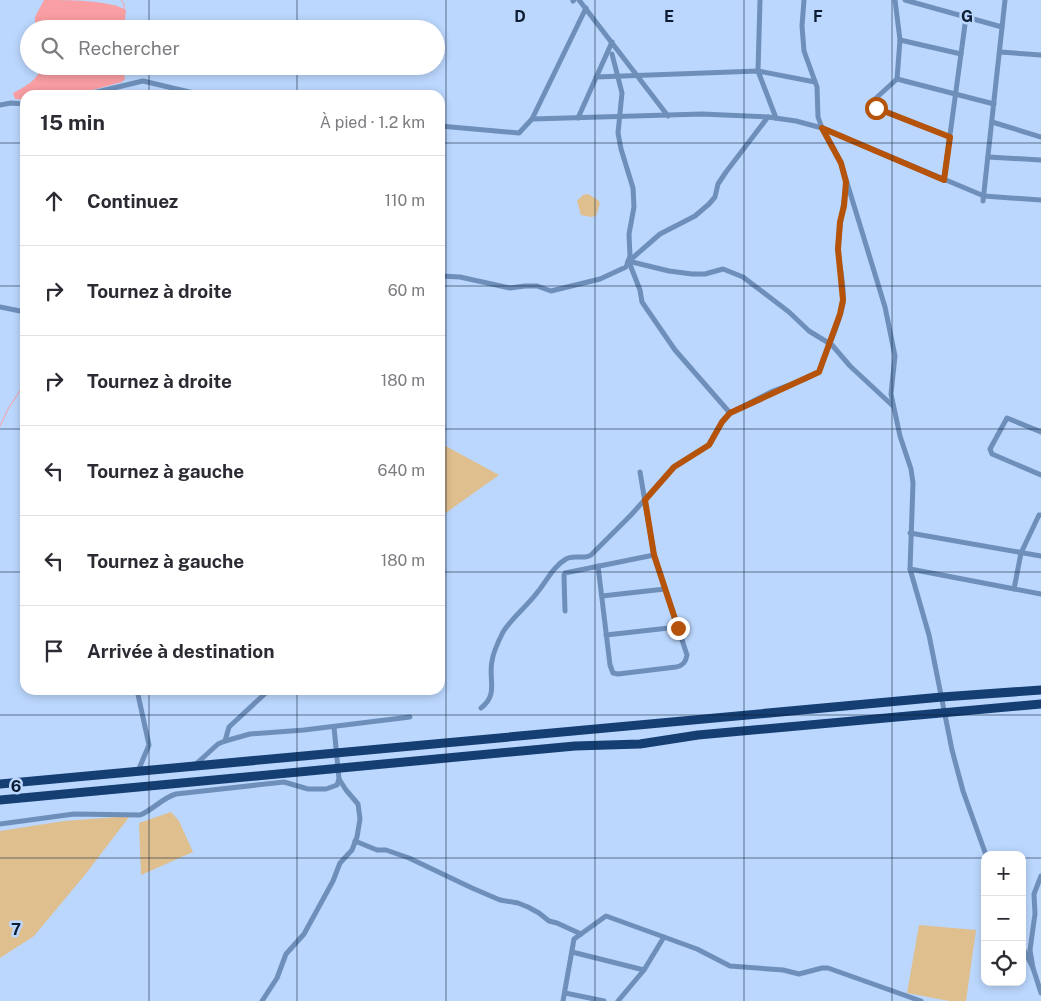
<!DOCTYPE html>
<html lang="fr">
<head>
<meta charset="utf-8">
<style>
  :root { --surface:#fff; --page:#f2f2f3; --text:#2b2b33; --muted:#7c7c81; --line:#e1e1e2 }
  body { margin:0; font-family:"Public Sans",sans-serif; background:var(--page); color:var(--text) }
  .controls { position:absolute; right:15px; bottom:15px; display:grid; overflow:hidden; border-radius:10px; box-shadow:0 2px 8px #0003 }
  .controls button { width:45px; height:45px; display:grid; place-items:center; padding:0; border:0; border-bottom:1px solid var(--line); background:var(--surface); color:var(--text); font:25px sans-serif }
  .stop { position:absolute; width:15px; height:15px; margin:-11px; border:4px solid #b45309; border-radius:50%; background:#fff }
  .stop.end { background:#b45309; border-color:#fff; box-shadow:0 1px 5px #0008 }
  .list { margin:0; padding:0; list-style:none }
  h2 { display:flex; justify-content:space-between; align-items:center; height:65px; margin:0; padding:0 20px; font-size:21px }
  h2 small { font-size:16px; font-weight:400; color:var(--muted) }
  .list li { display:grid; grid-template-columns:32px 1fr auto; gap:15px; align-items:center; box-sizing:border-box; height:90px; padding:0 20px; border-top:1px solid var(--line) }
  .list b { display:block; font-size:19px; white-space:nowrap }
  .list em { font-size:16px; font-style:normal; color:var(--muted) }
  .icon { flex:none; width:28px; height:28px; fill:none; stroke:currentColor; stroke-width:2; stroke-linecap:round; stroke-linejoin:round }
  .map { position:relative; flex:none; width:1041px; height:1001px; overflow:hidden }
  .search { position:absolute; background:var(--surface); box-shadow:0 2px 8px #0003; left:20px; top:20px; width:425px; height:55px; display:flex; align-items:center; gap:12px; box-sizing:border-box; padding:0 18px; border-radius:28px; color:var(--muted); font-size:19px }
  .panel { position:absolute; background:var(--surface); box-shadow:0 2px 8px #0003; left:20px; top:90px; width:425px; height:605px; border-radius:15px }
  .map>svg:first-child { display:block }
  .green { fill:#e0bf8e }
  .water { fill:#f99ea3 }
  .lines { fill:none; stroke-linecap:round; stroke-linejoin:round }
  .stream { stroke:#f99ea3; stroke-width:1 }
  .street { stroke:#6f8fbb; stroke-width:5 }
  .highway { stroke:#153e73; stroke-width:9 }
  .route { stroke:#b45309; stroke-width:6 }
  .grid { fill:none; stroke:#0b1c33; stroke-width:1; stroke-opacity:0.55 }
  .grid-label { font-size:16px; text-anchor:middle; font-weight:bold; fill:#0b1c33; stroke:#bbd7fd; stroke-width:5; stroke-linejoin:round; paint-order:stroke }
</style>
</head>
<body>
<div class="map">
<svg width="1041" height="1001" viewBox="0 0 1041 1001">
  <rect width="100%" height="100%" fill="#bbd7fd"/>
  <!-- green -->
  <g class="green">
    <path d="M588,194l10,6 2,3 -4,13 -5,1 -10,-2 -4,-14 6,-6z"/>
    <path d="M440,443l59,32 -59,42z"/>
    <path d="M171,812l8,9 14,31 -52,23 -2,-52z"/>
    <path d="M130,816l-46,60 -50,60 -34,22v-127l64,-10z"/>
    <path d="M919,925l57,5 -10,71h-17l-42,-8z"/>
  </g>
  <!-- water -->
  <g class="water">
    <path d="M44,0c22,0 66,0 82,10l-1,9 -4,10h-86v-12z"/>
    <path d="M42,66h80l3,13 -3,3 -48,13h-49v5l-10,-1 -2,-6c13,-7 24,-12 29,-27z"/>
  </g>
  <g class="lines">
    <!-- stream -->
    <g class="stream">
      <path d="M121,0l3,4v4"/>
      <path d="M0,426l8,-17 17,-26"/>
    </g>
    <!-- street -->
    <g class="street">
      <path d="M579,0l89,116"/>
      <path d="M760,0l-2,71 18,47"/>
      <path d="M804,0l-2,26 2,25 13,36 1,30 4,11 19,35 44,144 10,49 -4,38 9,42 11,33 2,14 -3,86 19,66 23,115 11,41 23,64"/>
      <path d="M895,0l5,40 -3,39 -22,20 -1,5 2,4 74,29"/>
      <path d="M905,0l97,27"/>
      <path d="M573,1l1,-1"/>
      <path d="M900,40l61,14"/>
      <path d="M1000,52l41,3"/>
      <path d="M596,77l162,-6 57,11"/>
      <path d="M897,79l97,25"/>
      <path d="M84,95l59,-14 59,14"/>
      <path d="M0,105l11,-2 14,1"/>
      <path d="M578,118l34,-76"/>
      <path d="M532,119l170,-5 66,3 28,4 26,7 162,68 57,4"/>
      <path d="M992,122l49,15"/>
      <path d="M440,126l79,7 13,-14 54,-111"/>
      <path d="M988,157l53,3"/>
      <path d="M944,179l22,-162"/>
      <path d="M983,201l22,-201"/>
      <path d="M628,261l41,10 23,3h13l18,-5 20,8 46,35 20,19 23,14 18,21 43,40"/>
      <path d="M629,261l31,-27 35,-18 14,-12 6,-7 3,-13 8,-12 42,-55"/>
      <path d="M629,262l11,28 2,12 33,48 55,63"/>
      <path d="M440,276l20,1 50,11 15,-2h12l14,5 49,-12 26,-12 4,-11 -1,-22 5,-27 -1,-19 -12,-39 -3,-16 4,-40 -10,-39"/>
      <path d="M0,307l25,5"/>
      <path d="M1041,432l-34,-14 -17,31 2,5 49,21"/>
      <path d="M910,533l131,23"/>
      <path d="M598,566l12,99 3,8 5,1 58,-7c6,-1 10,-5 11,-12l-33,-100 -14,-83"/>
      <path d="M910,569l131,25"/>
      <path d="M1014,589l7,-36 18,-38h2"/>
      <path d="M602,596l63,-7"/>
      <path d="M565,611l-1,-36 1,-2 89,-18"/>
      <path d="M606,635l72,-8"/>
      <path d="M137,690l12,55 -11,26"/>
      <path d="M481,708c18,-14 7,-29 11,-47 1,-8 7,-21 11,-29 8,-13 23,-25 33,-38 10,-11 16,-27 30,-35 7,-5 18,1 25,-4l40,-40 43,-48 35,-22 13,-23 8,-9 43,-22 32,-12 14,-7c7,-23 20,-45 24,-69 2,-17 -4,-36 -5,-53 0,-22 6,-43 8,-65"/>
      <path d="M225,741l4,-14 40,-37"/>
      <path d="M196,764l22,-20 7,-3 25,-7 54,-4 106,-13"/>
      <path d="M0,824l74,-10 66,1c13,-5 22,-17 36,-21l108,-12 24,7h18l11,-4 2,-6"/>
      <path d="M355,841l22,9h9l23,8 63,30 28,12 18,3 10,4 11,6 10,8 8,2 24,11"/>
      <path d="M664,937l33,12 33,17 53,4 16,4 23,-6h6l93,33"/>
      <path d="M1022,946l11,22 8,25"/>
      <path d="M572,952l72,18"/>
      <path d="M1033,968l-3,-18 5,-36 -1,-20 7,-18"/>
      <path d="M565,993l39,8"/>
      <path d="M262,1001l15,-23 9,-24 18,-20 29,-53 7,-18 12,-13 5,-13 3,-18 -2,-15 -12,-14 -7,-11 -5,-52"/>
      <path d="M563,1001l11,-62 32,-23 58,21 -20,33 -26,31"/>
    </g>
    <!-- highway -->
    <g class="highway">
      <path d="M0,784l942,-87 99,-7"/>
      <path d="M0,800l575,-54 65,-2 58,-9 343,-31"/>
    </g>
  </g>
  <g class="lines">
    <!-- route -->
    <path class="route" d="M678,628l-24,-73 -9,-55 29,-33 35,-22 13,-23 8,-9 89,-41 21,-58 3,-14 -5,-51 2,-27 4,-16 2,-24 -5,-19 -19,-35 122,52 6,-43 -74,-29"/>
  </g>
  <!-- grid -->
  <path class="grid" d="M149,0v29M297,0v29M446,0v1001M595,0v1001M744,0v1001M892,0v1001M149,66v29M297,66v29M0,143h25M440,143h601M0,286h25M440,286h601M0,429h25M440,429h601M0,572h25M440,572h601M149,690v311M297,690v311M0,715h1041M0,858h985M1022,858h19"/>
  <g class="grid-label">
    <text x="520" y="22">D</text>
    <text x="669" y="22">E</text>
    <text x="818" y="22">F</text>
    <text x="967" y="22">G</text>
    <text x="16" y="792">6</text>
    <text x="16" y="935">7</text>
  </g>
</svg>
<div class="controls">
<button>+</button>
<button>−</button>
<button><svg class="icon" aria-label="locate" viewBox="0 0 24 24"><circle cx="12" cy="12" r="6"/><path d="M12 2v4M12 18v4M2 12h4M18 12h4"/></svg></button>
</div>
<div class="stop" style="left:876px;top:108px"></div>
<div class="stop end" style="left:678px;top:628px"></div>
<div class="search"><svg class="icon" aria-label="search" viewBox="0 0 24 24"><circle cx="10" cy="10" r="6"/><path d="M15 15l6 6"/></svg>Rechercher</div>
<section class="panel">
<h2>15 min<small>À pied · 1.2 km</small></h2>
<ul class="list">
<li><svg class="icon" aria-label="ahead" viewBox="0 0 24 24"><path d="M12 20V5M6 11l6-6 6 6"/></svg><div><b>Continuez</b></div><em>110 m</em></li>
<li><svg class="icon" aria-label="right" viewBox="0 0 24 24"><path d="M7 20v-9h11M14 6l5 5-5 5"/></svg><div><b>Tournez à droite</b></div><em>60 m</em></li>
<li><svg class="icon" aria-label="right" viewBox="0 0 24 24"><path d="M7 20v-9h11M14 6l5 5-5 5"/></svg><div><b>Tournez à droite</b></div><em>180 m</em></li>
<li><svg class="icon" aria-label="left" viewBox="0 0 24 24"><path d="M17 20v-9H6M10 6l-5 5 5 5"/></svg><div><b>Tournez à gauche</b></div><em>640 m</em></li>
<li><svg class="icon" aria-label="left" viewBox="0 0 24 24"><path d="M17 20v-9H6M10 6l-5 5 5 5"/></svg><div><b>Tournez à gauche</b></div><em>180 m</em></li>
<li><svg class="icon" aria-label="arrive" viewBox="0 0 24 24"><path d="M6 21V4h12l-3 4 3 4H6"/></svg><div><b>Arrivée à destination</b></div></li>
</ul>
</section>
</div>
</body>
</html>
